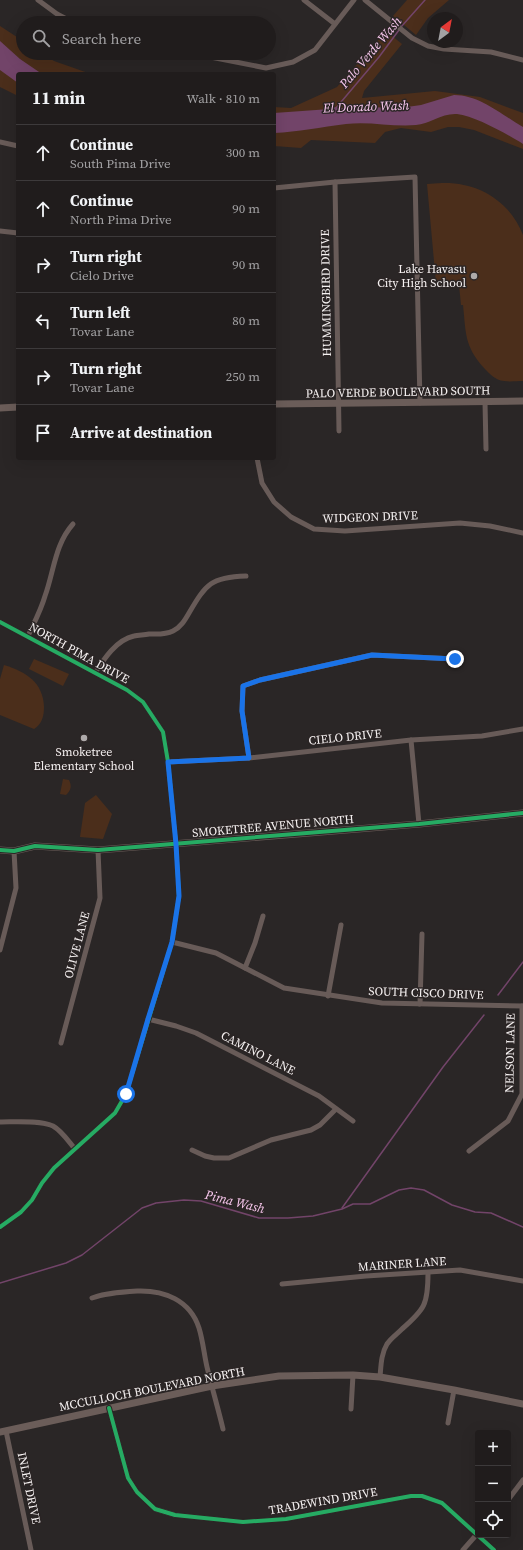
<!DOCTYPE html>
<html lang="en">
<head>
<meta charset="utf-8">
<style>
  :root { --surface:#201c1c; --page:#2d2929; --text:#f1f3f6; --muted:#a2a1a3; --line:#3d3a3b }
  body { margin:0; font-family:"Source Serif 4",serif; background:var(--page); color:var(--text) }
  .controls { position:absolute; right:12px; bottom:12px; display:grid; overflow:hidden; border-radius:4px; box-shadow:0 4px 16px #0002 }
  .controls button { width:36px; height:36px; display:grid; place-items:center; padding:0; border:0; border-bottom:1px solid var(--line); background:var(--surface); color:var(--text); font:20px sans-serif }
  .compass { position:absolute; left:427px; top:12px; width:36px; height:36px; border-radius:50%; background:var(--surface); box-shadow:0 4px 16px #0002; rotate:32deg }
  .stop { position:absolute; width:12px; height:12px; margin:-9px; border:3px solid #1a73e8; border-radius:50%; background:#fff }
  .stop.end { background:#1a73e8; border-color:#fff; box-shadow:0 1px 4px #0008 }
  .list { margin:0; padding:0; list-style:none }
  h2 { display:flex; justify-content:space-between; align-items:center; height:52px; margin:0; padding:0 16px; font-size:17px }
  h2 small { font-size:13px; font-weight:400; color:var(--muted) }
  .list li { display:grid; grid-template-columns:26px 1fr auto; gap:12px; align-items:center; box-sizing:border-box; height:56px; padding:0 16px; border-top:1px solid var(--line) }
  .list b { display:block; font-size:15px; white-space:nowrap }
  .list p { margin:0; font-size:13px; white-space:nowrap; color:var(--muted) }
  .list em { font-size:13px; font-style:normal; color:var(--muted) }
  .icon { flex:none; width:22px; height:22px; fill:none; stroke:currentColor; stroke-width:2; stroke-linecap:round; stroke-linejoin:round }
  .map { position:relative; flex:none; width:523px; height:1550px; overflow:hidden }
  .search { position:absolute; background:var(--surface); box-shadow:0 4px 16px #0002; left:16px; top:16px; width:260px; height:44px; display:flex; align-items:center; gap:10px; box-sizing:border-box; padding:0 14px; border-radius:22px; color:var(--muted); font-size:15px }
  .panel { position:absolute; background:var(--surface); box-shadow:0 4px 16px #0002; left:16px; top:72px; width:260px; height:388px; border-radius:4px }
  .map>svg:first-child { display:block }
  .green { fill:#4b2e1b }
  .water { fill:#724469 }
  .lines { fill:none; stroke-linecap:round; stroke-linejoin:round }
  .stream { stroke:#724469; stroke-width:1.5 }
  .street { stroke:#685b58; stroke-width:5 }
  .secondary { stroke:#6b5d59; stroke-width:7 }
  .cycleway-casing { stroke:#2b2525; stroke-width:6 }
  .cycleway { stroke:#26ab63; stroke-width:4 }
  .route { stroke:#1a73e8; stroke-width:5 }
  .poi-dot { fill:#aeaaaa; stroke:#2b2525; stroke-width:1.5 }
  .labels { text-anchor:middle; stroke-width:3; stroke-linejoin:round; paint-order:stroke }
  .poi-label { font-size:12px; fill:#f5f1f1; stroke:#2b2525; text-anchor:end }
  .street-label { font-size:12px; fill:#f5f1f1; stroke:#2b2525 }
  .water-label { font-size:13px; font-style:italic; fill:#f8c8ee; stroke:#2b2525 }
</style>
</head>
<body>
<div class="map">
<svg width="523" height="1550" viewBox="0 0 523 1550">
  <rect width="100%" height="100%" fill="#2a2626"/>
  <!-- green -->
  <g class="green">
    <path d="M407,0h42l-21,18 -12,17 -23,-19z"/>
    <path d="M0,26l23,15v12h18l13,8 37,13h-73v22l-18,-9z"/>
    <path d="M386,31l16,13 -38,47 -2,7 73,-7 45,6 43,16v36l-49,-19 -15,-3h-11l-17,5 -30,-4 -16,4 -10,11 -64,-3 -10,8 -27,-2v-39l17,1 46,-21z"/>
    <path d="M442,183c36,-1 68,18 81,52v146c-6,0 -13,1 -19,0 -9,-1 -14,-7 -20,-13 -20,-22 -18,-36 -21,-63h-2l-2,-20 -19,2 -4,-4 -9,-99z"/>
    <path d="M34,659l35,15 -6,12 -34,-17z"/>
    <path d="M4,665c22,7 39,17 40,42 0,9 -2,17 -10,22l-34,-14v-36z"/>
    <path d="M63,779l6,1c3,6 2,10 -3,15l-6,-1z"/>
    <path d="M96,795l16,19 -9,25 -23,-2 5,-34z"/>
  </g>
  <!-- water -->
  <g class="water">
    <path d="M0,41l20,18 22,15h-24v9l-18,-13z"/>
    <path d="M454,95c26,0 48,20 69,32v17c-16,-10 -48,-28 -66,-30 -15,-1 -28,10 -41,11 -24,2 -47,-4 -70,-1 -25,3 -48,8 -72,9v-20l56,-4 4,-2 6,1 25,-1 35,1 21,-3z"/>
  </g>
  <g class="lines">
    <!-- stream -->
    <g class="stream">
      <path d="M401,27l24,-27"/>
      <path d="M336,108l43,-51 20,-27"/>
      <path d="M498,995l25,-33"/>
      <path d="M342,1208l101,-141 41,-52"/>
      <path d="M0,1283l66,-20 16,-8 60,-47 14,-5 28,-3 17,1 58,17h29l25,-2 29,-7 11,-5h17l29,-14 12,-2 13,2 28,15 23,7 16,1 32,14"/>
    </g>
    <!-- street -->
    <g class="street">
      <path d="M38,0l19,14 17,9"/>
      <path d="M304,0l31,24"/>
      <path d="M365,0l47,38 16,8 16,3 47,3 32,8"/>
      <path d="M190,53l76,15 27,-6 22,-12 39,-50"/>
      <path d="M0,142l18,4"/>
      <path d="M335,182l4,249"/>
      <path d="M274,188l61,-6 80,-5 5,226"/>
      <path d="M0,231l18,2"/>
      <path d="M485,402l1,47"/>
      <path d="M257,458l5,25 12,19 17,15 23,12 31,2 115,-8 30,3 33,7"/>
      <path d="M0,622l127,68 16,12 20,30 5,30 8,82 3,52 -7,46 -46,152 -11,19 -61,55 -12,15 -10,17 -11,12 -21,15"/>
      <path d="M28,636c6,-13 13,-26 17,-40 9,-25 10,-52 28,-72"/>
      <path d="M95,673c9,-14 21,-33 39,-37 4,-1 10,-1 15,-2 8,0 16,1 24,-3 8,-4 12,-11 16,-18 17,-29 22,-36 57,-37"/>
      <path d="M411,740l8,84"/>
      <path d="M249,758l-7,-47 1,-25 17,-6 112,-25 83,4"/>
      <path d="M168,762l81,-4 162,-18 71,-4 41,-7"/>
      <path d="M172,942l44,11 68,35 98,15 141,3"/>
      <path d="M0,950l16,-62 -2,-37"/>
      <path d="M245,968l10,-25 8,-27"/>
      <path d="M328,996l13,-71"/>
      <path d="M420,1004l2,-70"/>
      <path d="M148,1019l28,7 20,7 123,63 34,25"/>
      <path d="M61,1043l39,-145 -2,-48"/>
      <path d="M0,1122c15,0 40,-2 53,4 9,5 16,16 22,23"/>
      <path d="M192,1150l13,6 9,2h15l42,-18 40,-10 9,-5 16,-16"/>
      <path d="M469,1151l39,-30 14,-27v-88"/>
      <path d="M282,1284l84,-8 94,-6 63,11"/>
      <path d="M92,1298c14,-5 29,-6 45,-7 27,-1 53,9 62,37 4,13 5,26 8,39 5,21 11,41 16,62"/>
      <path d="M380,1377c1,-11 1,-23 7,-33 4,-6 10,-10 15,-15 23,-20 26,-25 26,-56"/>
      <path d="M109,1408l19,70 9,14 18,17 20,6 68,7 43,-3 125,-23h11l20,7 52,47"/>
      <path d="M351,1409l2,-34"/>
      <path d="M448,1423l6,-33"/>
      <path d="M6,1431l25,119"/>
      <path d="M508,1500l15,-20"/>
      <path d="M463,1550l15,-17"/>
    </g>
    <!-- secondary -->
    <g class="secondary">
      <path d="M274,404l249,-3"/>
      <path d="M0,408l18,-1"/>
      <path d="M0,850l14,1 21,-5 63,4 321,-26 104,-11"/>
      <path d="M0,1432l212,-46 67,-10 74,-1 27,2 74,13 69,14"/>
    </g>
    <!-- cycleway casing -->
    <g class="cycleway-casing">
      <g id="cycleway">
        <path d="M0,622l127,68 16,12 20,30 5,30 8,82 3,52 -7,46 -46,152 -11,19 -61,55 -12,15 -10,17 -11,12 -21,15"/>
        <path d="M0,850l14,1 21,-5 63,4 321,-26 104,-11"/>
        <path d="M109,1408l19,70 9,14 18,17 20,6 68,7 43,-3 125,-23h11l20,7 52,47"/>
      </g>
    </g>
    <!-- cycleway -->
    <use href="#cycleway" class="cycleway"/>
  </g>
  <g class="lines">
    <!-- route -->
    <path class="route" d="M126,1094l22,-75 24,-77 7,-46 -3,-52 -8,-82 81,-4 -7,-47 1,-25 17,-6 112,-25 83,4"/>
  </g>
  <!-- markers -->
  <g class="poi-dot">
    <circle cx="474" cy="276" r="4"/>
    <circle cx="84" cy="738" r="4"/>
  </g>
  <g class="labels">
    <!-- poi labels -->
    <g class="poi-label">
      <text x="466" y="273">Lake Havasu<tspan x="466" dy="14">City High School</tspan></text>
      <text x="84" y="756" text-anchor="middle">Smoketree<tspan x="84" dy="14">Elementary School</tspan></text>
    </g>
    <!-- street labels -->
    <g class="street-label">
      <text transform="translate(326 293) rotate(-91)" y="4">HUMMINGBIRD DRIVE</text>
      <text transform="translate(398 392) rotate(-1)" y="4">PALO VERDE BOULEVARD SOUTH</text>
      <text transform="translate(370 517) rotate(-2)" y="4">WIDGEON DRIVE</text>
      <text transform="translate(79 653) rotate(29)" y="4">NORTH PIMA DRIVE</text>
      <text transform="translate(345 737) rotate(-6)" y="4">CIELO DRIVE</text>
      <text transform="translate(273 826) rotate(-5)" y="4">SMOKETREE AVENUE NORTH</text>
      <text transform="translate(77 945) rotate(-75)" y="4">OLIVE LANE</text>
      <text transform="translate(426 993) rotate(2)" y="4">SOUTH CISCO DRIVE</text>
      <text transform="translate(258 1053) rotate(27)" y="4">CAMINO LANE</text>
      <text transform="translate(510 1053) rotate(-89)" y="4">NELSON LANE</text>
      <text transform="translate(402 1264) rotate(-4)" y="4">MARINER LANE</text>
      <text transform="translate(152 1389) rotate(-11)" y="4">MCCULLOCH BOULEVARD NORTH</text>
      <text transform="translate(29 1488) rotate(78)" y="4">INLET DRIVE</text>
      <text transform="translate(323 1501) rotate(-10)" y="4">TRADEWIND DRIVE</text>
    </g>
    <!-- water labels -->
    <g class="water-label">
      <text transform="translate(370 52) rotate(-50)" y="5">Palo Verde Wash</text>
      <text transform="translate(366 106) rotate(-2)" y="5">El Dorado Wash</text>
      <text transform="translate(235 1201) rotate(14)" y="5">Pima Wash</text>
    </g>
  </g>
</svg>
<div class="controls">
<button>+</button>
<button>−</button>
<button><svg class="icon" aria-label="locate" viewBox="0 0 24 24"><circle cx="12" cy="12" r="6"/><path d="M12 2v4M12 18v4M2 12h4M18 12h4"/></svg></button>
</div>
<svg class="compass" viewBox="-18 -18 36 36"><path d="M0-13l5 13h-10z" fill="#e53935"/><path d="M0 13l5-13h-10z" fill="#a2a1a3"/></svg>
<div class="stop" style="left:126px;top:1094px"></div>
<div class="stop end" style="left:455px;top:659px"></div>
<div class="search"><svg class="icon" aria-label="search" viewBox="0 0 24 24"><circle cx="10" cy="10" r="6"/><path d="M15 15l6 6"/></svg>Search here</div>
<section class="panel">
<h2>11 min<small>Walk · 810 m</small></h2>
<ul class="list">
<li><svg class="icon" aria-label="ahead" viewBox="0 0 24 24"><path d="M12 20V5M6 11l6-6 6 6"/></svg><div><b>Continue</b><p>South Pima Drive</p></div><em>300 m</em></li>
<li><svg class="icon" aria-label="ahead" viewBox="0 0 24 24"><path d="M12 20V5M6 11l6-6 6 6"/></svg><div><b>Continue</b><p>North Pima Drive</p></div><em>90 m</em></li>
<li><svg class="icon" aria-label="right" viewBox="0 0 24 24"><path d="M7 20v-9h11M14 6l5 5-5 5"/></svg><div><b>Turn right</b><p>Cielo Drive</p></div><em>90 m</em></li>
<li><svg class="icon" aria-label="left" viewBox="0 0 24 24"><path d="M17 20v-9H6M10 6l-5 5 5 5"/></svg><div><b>Turn left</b><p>Tovar Lane</p></div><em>80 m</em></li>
<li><svg class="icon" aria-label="right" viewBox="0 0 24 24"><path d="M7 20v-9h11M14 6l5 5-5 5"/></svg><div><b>Turn right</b><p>Tovar Lane</p></div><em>250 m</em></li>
<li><svg class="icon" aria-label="arrive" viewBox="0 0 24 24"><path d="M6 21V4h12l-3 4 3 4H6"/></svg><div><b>Arrive at destination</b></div></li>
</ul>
</section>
</div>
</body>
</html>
